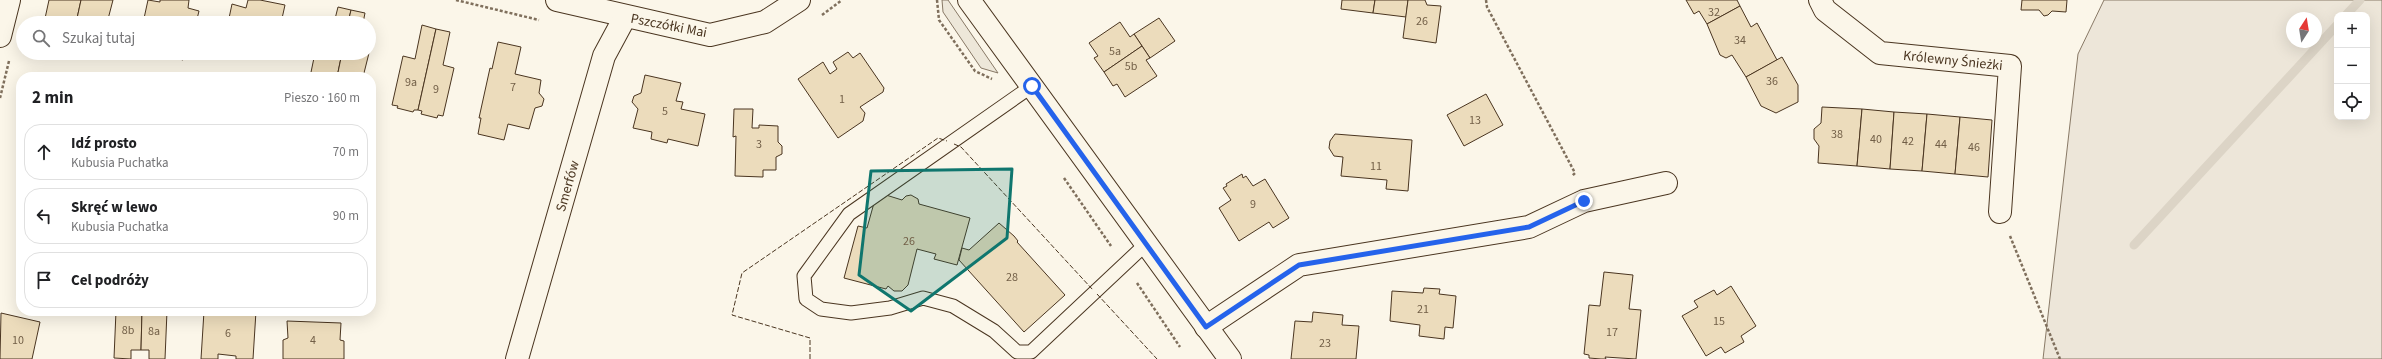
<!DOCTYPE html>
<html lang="pl">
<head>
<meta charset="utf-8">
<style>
  :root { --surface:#fff; --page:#f2f2f2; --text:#202124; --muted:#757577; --line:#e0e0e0 }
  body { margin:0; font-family:"Source Sans 3",sans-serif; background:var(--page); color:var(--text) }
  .controls { position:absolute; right:12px; top:12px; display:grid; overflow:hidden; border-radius:8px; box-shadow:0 4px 16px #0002 }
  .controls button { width:36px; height:36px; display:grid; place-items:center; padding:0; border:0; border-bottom:1px solid var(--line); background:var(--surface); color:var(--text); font:20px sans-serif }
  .compass { position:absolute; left:2286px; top:12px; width:36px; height:36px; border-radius:50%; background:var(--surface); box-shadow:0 4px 16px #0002; rotate:12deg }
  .stop { position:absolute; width:12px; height:12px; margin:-9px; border:3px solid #2563eb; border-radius:50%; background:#fff }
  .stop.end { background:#2563eb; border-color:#fff; box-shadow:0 1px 4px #0008 }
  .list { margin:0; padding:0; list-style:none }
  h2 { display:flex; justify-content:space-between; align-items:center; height:52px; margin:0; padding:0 16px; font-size:17px }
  h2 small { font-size:13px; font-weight:400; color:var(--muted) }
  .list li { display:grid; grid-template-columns:26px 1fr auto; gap:12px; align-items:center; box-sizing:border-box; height:56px; margin:0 8px 8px; padding:0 8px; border:1px solid var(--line); border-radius:16px }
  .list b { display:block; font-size:15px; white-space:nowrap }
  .list p { margin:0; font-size:13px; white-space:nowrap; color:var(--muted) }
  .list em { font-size:13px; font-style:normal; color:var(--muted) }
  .icon { flex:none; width:22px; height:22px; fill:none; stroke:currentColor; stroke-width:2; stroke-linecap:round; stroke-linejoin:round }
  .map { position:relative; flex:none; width:2382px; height:359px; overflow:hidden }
  .search { position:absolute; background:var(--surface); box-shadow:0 4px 16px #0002; left:16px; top:16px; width:360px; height:44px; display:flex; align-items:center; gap:10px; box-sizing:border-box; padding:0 14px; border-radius:22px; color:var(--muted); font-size:15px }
  .panel { position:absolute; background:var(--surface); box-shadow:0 4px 16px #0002; left:16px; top:72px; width:360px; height:244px; border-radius:16px }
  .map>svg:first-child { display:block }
  .green { fill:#ede6d9; stroke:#887966; fill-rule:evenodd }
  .parking { fill:#ede7d9; stroke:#887966 }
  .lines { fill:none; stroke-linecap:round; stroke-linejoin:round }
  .stream { stroke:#dcd4c6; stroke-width:9 }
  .building { fill:#ecdcbc; stroke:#4a3520 }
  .lane-casing { stroke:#4a3520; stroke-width:15 }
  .street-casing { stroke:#4a3520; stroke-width:24 }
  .path { stroke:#7f6f5c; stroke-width:2.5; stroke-dasharray:3 2; stroke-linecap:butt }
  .lane { stroke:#fbf6e9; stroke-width:13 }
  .street { stroke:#fbf6e9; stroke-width:22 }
  .fence { stroke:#4a3520; stroke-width:1; stroke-dasharray:5 2; stroke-linecap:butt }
  .route { stroke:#2563eb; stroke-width:5 }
  .marked { fill:#0f766e; fill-opacity:0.2; stroke:#0f766e; stroke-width:3; stroke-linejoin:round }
  .labels { text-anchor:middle; stroke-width:3; stroke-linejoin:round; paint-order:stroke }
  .number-label { font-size:12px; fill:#725f47 }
  .street-label { font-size:14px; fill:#4a3520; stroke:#fbf6e9 }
</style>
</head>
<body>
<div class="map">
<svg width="2382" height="359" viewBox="0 0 2382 359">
  <rect width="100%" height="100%" fill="#fbf6e9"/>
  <!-- green -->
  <path class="green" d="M2104,0h278v359h-339l35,-305zM2337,15h30v102h-30zM2292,18h24v24h-24z"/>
  <!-- parking -->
  <path class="parking" d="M942,0h6l50,73 -17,-5 -38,-56z"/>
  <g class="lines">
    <!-- stream -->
    <g class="stream">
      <path d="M2346,15l14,-15"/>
      <path d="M2134,245l203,-220"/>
    </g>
  </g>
  <!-- building -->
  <g class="building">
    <path d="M49,0h32l-5,23h-32z"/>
    <path d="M81,0h32l-6,23h-31z"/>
    <path d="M148,0l12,2v-2h29l-1,8 11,3 -3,12h-53z"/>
    <path d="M248,0h12l25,5 -4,18h-53l4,-19 14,4z"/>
    <path d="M1342,0h33l-2,13 -32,-4z"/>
    <path d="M1375,0h33l-2,17 -33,-4z"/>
    <path d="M1408,0h17l2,5 14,1 -5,37 -33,-5z"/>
    <path d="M1686,0h51l3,6 -33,18 -8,-13 -5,3z"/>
    <path d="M2022,0h45l-1,12 -14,-1 -4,4 -4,1 -5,-6h-18z"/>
    <path d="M1740,6l11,21 6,-4 20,37 -31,17 -14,-22 -6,3 -6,-3 -13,-31z"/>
    <path d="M338,7l13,3 -3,13h-14z"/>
    <path d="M351,10l14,3 -2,10h-15z"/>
    <path d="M1159,18l16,23 -25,17 -16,-24z"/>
    <path d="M1120,22l10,15 4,-3 8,12 -38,26 -10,-14 4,-2 -9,-13z"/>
    <path d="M422,25l14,4 -18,81h-4l-1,2 -16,-4 1,-2 -6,-1 11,-49 12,3z"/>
    <path d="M436,29l14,3 -7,33 11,3 -11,48 -5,-1 -1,3 -16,-4 1,-3 -4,-1z"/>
    <path d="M498,42l23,5 -6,27 26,6 -2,13 5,6 -2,7 -7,2 -6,21 -21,-5 -4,16 -26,-6 3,-16h-2l11,-50 2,1z"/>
    <path d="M1142,46l8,12 -4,2 11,16 -32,21 -8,-13 -4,2 -9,-14z"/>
    <path d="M848,52l5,6 7,-5 24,35 -1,4 -23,15 5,6 -2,8 -25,17 -40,-59 25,-17 7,12 7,-5 -4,-7z"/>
    <path d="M159,53h31l-2,6 -5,-1v2z"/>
    <path d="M315,53h27l-5,24h-27z"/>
    <path d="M342,53h27l-6,24h-26z"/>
    <path d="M1782,57l16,28v17l-22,11 -15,-7 -15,-29z"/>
    <path d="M645,75l36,8 -5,18 7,1 -2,7 24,5 -7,32 -30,-7 -1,4 -16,-4 1,-7 -19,-4 5,-19 -6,-7 2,-6 7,-3z"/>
    <path d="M1486,94l17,31 -39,21 -17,-31z"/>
    <path d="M1822,107l40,2 -5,57 -39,-3 1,-17 -5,-7v-10l7,-6z"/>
    <path d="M734,109h19l-1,19h7v-3l19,1v16l4,4v8l-6,3v13h-13v7l-28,-1 1,-40 -3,1z"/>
    <path d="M1862,109l32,3 -4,57 -33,-3z"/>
    <path d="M1894,112l33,2 -5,57 -32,-2z"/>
    <path d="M1927,114l33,3 -5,57 -33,-3z"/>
    <path d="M1960,117l32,3 -4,57 -33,-3z"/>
    <path d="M1335,134l77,6 -4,51 -22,-2 1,-9 -46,-4 2,-19 -9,-1 -5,-8 1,-7z"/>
    <path d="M1242,174l1,4 3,-2 7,10 12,-7 24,39 -16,10 -4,-6 -30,19 -20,-33 12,-8 -8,-12 4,-2 -1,-2z"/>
    <path d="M886,195l16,5 4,-4 5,-1 7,4 1,5 51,14 -13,47 -23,-6 2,-5 -19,-5 -9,36 -6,6h-8l-6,-5 -2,3 -42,-11 14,-52 9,2 7,-25z"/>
    <path d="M999,223l15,13 4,5 -1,1 48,53 -41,37 -65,-72 3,-12 7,2z"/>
    <path d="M1604,272l29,3 -4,34 12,1 -5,49 -31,-2 1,2h-5l-12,-1v-3l-5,-1 5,-49 11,1z"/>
    <path d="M1731,286l25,40 -15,10 3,6 -19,11 -4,-6 -15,9 -24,-40 16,-9 -4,-6 20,-11 3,5z"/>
    <path d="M1424,288l16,1 -1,5 17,2 -3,32 -8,-1 -1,12 -25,-3 1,-11 -30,-4 2,-30 31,2z"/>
    <path d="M116,311h26l-1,39h-10v9l-17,-1z"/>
    <path d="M142,311h25l-2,48h-16v-9h-8z"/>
    <path d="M204,311h52l-3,48h-17v-3l-18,-2v5h-17z"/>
    <path d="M1313,312l30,3 -1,10 17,1 -3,33h-65l4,-38 17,1z"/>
    <path d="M1,313l39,9 -8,37h-32z"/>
    <path d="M287,321l54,2 -1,17 4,1v18h-61v-19l5,-2z"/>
  </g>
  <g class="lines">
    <!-- lane casing -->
    <g class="lane-casing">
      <path id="lane" d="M1032,86l-183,128 -45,62 2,23 15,10 30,4 39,-5 33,-10 30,8 41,25 23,21h14l115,-108"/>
    </g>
    <!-- street casing -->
    <g class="street-casing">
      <g id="street">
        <path d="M557,0l153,35 55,-13 34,-22"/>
        <path d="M969,0l261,359"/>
        <path d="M1820,0l5,10 55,43 130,13 -10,146"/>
        <path d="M0,36l9,-36"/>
        <path d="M1206,327l93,-62 230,-38 55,-26 82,-18"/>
        <path d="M517,359l87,-303 21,-39"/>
      </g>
    </g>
    <!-- path -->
    <g class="path">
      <path d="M456,0l83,20"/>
      <path d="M937,0l2,20 36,51 17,8"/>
      <path d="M1486,0l1,7 88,166 -3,3"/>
      <path d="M822,15l20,-15"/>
      <path d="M0,98l9,-37"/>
      <path d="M1064,178l47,68"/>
      <path d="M2010,236l50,123"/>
      <path d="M1137,283l43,64"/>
    </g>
    <!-- lane -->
    <use href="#lane" class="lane"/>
    <!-- street -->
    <use href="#street" class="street"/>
    <!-- fence -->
    <g class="fence">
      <path d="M954,144l7,3 132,143"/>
      <path d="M1097,294l60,65"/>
      <path d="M810,359v-21l-78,-23 10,-42 196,-135 9,3"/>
    </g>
  </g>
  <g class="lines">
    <!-- route -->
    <path class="route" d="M1032,86l174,241 93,-62 230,-38 55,-26"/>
  </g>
  <!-- marked area -->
  <path class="marked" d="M1012,169l-5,69 -96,73 -52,-36 12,-104z"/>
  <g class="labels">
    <!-- number labels -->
    <g class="number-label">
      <text x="1714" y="16">32</text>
      <text x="1422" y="25">26</text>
      <text x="1740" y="44">34</text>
      <text x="1115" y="55">5a</text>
      <text x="1131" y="70">5b</text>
      <text x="1772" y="85">36</text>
      <text x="411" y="86">9a</text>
      <text x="513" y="91">7</text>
      <text x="436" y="93">9</text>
      <text x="842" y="103">1</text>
      <text x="665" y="115">5</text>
      <text x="1475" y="124">13</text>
      <text x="1837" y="138">38</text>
      <text x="1876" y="143">40</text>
      <text x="1908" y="145">42</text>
      <text x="759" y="148">3</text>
      <text x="1941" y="148">44</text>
      <text x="1974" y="151">46</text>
      <text x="1376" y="170">11</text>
      <text x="1253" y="208">9</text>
      <text x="909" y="245">26</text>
      <text x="1012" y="281">28</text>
      <text x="1423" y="313">21</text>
      <text x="1719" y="325">15</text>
      <text x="128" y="334">8b</text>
      <text x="154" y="335">8a</text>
      <text x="1612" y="336">17</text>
      <text x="228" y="337">6</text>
      <text x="18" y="344">10</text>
      <text x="313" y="344">4</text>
      <text x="1325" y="347">23</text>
    </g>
    <!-- street labels -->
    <g class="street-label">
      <text transform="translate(669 25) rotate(11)" y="5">Pszczółki Mai</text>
      <text transform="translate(1953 60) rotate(6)" y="5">Królewny Śnieżki</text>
      <text transform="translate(567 186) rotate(-74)" y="5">Smerfów</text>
    </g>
  </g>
</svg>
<div class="controls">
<button>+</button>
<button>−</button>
<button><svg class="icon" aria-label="locate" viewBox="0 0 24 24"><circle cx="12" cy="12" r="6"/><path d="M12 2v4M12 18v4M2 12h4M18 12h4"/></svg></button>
</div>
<svg class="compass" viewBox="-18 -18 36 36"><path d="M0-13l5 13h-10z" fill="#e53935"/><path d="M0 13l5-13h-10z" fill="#757577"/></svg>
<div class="stop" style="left:1032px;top:86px"></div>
<div class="stop end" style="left:1584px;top:201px"></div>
<div class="search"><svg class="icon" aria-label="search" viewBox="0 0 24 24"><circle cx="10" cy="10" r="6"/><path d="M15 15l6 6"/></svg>Szukaj tutaj</div>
<section class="panel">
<h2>2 min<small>Pieszo · 160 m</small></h2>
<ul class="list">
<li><svg class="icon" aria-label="ahead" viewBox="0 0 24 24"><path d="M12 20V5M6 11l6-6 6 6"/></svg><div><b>Idź prosto</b><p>Kubusia Puchatka</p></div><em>70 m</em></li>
<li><svg class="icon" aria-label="left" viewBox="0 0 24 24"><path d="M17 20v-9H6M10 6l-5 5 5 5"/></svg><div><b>Skręć w lewo</b><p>Kubusia Puchatka</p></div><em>90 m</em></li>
<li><svg class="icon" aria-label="arrive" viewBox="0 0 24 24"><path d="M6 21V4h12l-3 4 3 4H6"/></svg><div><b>Cel podróży</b></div></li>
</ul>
</section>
</div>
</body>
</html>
